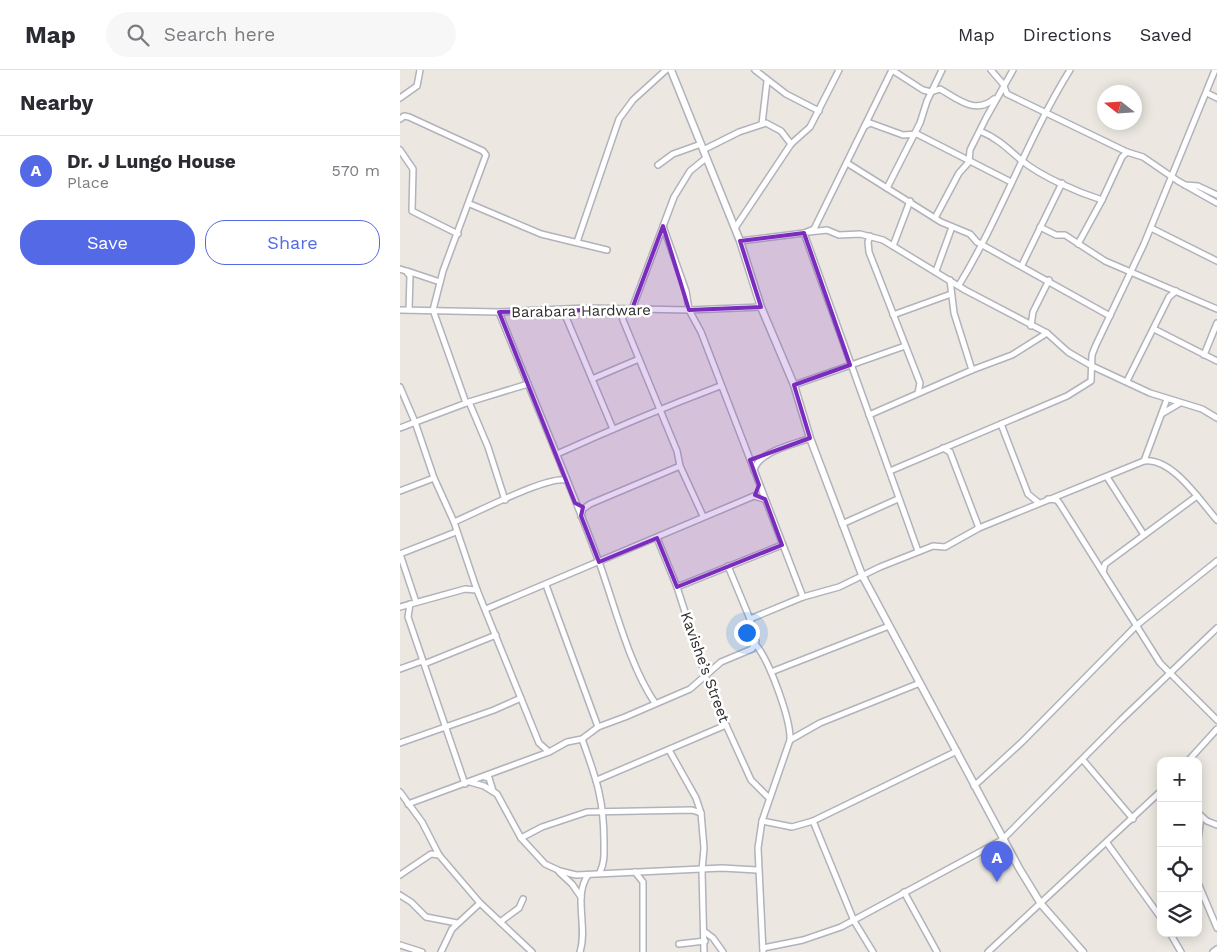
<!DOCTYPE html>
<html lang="en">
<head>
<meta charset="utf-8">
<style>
  :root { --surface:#fff; --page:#f7f7f7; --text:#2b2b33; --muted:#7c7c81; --line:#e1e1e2; --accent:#5469e6 }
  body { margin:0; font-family:"Work Sans",sans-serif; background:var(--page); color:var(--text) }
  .controls { position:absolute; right:15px; bottom:15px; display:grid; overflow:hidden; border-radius:10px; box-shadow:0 2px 12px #0003 }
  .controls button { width:45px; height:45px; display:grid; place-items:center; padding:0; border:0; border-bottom:1px solid var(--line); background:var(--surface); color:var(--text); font:25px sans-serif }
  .compass { position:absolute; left:697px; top:15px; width:45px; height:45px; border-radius:50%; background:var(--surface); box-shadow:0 2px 12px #0003; rotate:287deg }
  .you { position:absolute; left:346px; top:562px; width:18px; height:18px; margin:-12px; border:4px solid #fff; border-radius:50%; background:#1a73e8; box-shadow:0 0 0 8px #1a73e833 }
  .badge { display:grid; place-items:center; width:32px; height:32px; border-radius:50%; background:var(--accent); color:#fff; font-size:16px; font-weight:700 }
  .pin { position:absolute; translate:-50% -41px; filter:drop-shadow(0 1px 2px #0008) }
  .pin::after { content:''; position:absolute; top:26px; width:18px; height:15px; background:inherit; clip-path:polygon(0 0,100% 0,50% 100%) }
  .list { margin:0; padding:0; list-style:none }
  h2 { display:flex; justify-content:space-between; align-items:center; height:65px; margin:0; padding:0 20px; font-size:21px }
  h2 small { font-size:16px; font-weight:400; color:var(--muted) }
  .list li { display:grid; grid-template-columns:32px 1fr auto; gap:15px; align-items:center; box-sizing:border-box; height:70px; padding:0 20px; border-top:1px solid var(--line) }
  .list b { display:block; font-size:19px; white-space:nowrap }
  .list p { margin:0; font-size:16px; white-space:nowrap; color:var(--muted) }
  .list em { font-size:16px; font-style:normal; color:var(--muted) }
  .actions { display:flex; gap:10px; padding:15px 20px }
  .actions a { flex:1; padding:11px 0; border:1px solid var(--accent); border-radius:20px; text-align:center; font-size:18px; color:var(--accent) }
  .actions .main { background:var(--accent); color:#fff }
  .icon { flex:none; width:28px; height:28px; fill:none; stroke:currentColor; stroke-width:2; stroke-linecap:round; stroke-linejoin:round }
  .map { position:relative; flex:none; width:817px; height:882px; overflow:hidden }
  header { display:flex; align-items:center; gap:30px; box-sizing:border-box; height:70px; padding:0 25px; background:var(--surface); border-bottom:1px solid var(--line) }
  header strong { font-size:24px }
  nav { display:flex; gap:28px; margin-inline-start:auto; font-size:18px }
  .search { width:350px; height:45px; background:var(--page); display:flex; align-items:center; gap:12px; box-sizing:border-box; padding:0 18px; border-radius:28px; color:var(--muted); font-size:19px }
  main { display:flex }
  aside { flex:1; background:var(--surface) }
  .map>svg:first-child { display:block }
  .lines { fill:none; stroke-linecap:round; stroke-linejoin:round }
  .minor-casing { stroke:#b1b2bb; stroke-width:8 }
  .tertiary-casing { stroke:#b1b2bb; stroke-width:9 }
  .minor { stroke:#fff; stroke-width:5 }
  .tertiary { stroke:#fff; stroke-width:6 }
  .marked { fill:#7b2cbf; fill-opacity:0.2; stroke:#7b2cbf; stroke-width:4; stroke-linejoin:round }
  .labels { text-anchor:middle; stroke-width:5; stroke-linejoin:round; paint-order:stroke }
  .street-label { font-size:15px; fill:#2d2d2d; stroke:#fff }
</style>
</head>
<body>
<header>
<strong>Map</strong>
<div class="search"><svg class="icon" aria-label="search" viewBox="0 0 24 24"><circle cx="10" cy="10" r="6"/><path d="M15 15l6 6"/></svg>Search here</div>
<nav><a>Map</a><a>Directions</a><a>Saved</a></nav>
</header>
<main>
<aside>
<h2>Nearby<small></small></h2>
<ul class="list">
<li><span class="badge">A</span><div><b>Dr. J Lungo House</b><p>Place</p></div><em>570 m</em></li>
</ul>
<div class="actions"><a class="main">Save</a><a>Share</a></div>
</aside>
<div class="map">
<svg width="817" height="882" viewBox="0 0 817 882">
  <rect width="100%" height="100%" fill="#ece8e1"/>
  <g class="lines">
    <!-- minor casing -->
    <g class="minor-casing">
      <g id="minor">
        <path d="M355,0l31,24 33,17"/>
        <path d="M492,0l31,20 8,2 9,-3c18,10 35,26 54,10"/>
        <path d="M591,0l12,14 4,10 120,58"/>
        <path d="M807,23l10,5"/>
        <path d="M0,28l17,-12 3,-16"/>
        <path d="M0,49l4,-3 5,1 74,34 3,4 -43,116 -10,39 33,93"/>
        <path d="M362,54l5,-43"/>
        <path d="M465,56l5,-3 33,12 14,-1 94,48"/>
        <path d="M580,61c17,7 27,17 41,29 21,17 56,32 81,40"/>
        <path d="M0,80l13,19 -1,42 46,23"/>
        <path d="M303,80l36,-18 27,-9 15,8 10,13"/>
        <path d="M447,93l94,59 29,12 7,8 133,74"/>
        <path d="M258,95l15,-11 28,-10"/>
        <path d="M785,115l13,1 19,9"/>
        <path d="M487,118l33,-65 7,-22 15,-31"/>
        <path d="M70,134l71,30 66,16"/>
        <path d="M535,148l24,-45 10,-11 1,-12 16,-32 27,-48"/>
        <path d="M263,156l23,65 3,19 12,22 102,265"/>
        <path d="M640,157l16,8h9l40,26 112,48"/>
        <path d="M335,158l56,-84 19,-17 29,-57"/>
        <path d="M751,158l66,33"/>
        <path d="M409,162l18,-2 12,5 21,-1 23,6 82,50 82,43 21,19 24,14 58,27 52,16 15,9"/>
        <path d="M404,163l114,318"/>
        <path d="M470,166l-2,6 1,10 51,131 -2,10"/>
        <path d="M340,171l64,-8 10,-4 78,-159"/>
        <path d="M177,172l42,-123 14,-19 33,-30"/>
        <path d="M678,174l24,-44 20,-43 5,-5 16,5 35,24 39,22"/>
        <path d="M493,176l17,-45"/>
        <path d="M622,195l40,-82"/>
        <path d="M0,199l6,2 4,5 -1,34"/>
        <path d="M7,201l33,11"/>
        <path d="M536,201l16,-44"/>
        <path d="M550,210l4,33 18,57"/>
        <path d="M559,215c42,-69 68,-146 111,-215"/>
        <path d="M223,239l-2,2 2,9 54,131 3,15 23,50"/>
        <path d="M232,239l42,-112 16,-26 16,-13"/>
        <path d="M0,240l99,2 87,-4 103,2 72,-3"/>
        <path d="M163,240l50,119"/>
        <path d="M99,242c33,84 69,166 100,250 16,44 30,103 56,141"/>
        <path d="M493,245l58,-21"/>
        <path d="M631,256l2,-14 16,-32"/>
        <path d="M754,259l63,32"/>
        <path d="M804,285l13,-32"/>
        <path d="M192,309l47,-20"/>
        <path d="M727,311l42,-84 7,-6"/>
        <path d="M394,315l111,-39"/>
        <path d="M0,317l15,35 19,56 20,44 23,68 62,153 10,9 18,-10 15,-3 16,-12 27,-10 65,-28 31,-27 31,-13 4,-8 -6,-22 53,-22 36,-10 41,-20 53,-21 12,1 34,-19 165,-67c28,-4 56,40 73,59"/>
        <path d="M69,332l19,45 17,53"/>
        <path d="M763,343l17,-10"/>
        <path d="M469,345l103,-45 40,-15 35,-22"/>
        <path d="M601,354l27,70 11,9"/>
        <path d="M0,358l69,-26 59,-18"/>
        <path d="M543,378l7,4 29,76"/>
        <path d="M157,384c53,-24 108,-47 163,-68"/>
        <path d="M744,391l23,-62"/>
        <path d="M354,400c5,-19 39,-25 56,-32"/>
        <path d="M490,401l177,-75 24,-15 1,-26 3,-8 49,-103 71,-174"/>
        <path d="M707,407l37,58"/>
        <path d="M0,421l34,-13"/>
        <path d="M648,429l9,1 3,4 100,159 57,57"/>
        <path d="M181,446l2,-7 7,-5 90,-38"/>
        <path d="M54,452c22,-9 92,-46 112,-42"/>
        <path d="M442,454l56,-25"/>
        <path d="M257,468l20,49 31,97 18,41 25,55 18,18"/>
        <path d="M0,484l56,-22"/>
        <path d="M0,484l16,48"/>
        <path d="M328,496l22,53"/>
        <path d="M703,502l2,-8 92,-68"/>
        <path d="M146,515l52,142"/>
        <path d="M277,517l105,-42"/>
        <path d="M10,534l-2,13 57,167"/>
        <path d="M0,537l65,-18 12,1"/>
        <path d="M86,539l268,-113 10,3"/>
        <path d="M355,574c14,15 36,76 35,96"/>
        <path d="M24,594l72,-29"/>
        <path d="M0,599l22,-8"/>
        <path d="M371,602l118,-46"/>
        <path d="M182,669c14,39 22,60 22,103 0,11 1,20 -4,30"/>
        <path d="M0,673l94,-33 27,-12"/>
        <path d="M269,680l27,48 5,15 3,35 -2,22 2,82"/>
        <path d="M683,690l50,59"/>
        <path d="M788,691l29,-32"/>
        <path d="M85,707l4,1 4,13"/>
        <path d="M197,710l129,-55"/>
        <path d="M70,712l14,4 13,8 24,44 24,26 15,7 16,4 146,-7 35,2"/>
        <path d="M574,716l48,-44 115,-117 80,-64"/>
        <path d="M0,722l22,30 17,33 41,48 52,49"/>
        <path d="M8,734l141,-52"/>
        <path d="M798,743l9,8 10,4"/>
        <path d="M362,751l30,6 21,-6 144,-70"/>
        <path d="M413,751l41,100 19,31"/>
        <path d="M121,768l21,-11 45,-15 105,-2 9,3"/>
        <path d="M798,770l3,-24"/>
        <path d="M707,773l54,75"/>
        <path d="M159,802l13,12 9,13"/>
        <path d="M235,802l8,10v70"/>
        <path d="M0,805l31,-21 8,1"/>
        <path d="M798,813l19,45"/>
        <path d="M504,822l33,60"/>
        <path d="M0,825l11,7 15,15 31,6"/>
        <path d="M100,852l19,-14 4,-9"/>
        <path d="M305,862l8,6 10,14"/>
        <path d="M770,863l11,19"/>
        <path d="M279,874l26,-3"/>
        <path d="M0,875l22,7"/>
        <path d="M363,878l40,-8 38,-13 161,-87 119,-120 96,-92"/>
        <path d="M41,882l11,-23 28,-26"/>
        <path d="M180,882c8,-25 -7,-56 8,-77"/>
        <path d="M363,882l-5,-104 4,-27 28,-81 30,-17 100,-40"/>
        <path d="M588,882l173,-161"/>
        <path d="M813,882l4,-3"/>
      </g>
    </g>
    <!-- tertiary casing -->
    <g class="tertiary-casing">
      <path id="tertiary" d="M271,0l69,171 21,66 33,78 16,53 52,137 157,293 22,36 42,48"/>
    </g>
    <!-- minor -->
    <use href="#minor" class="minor"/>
    <!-- tertiary -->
    <use href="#tertiary" class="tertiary"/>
  </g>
  <!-- marked area -->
  <path class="marked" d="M263,156l26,84 72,-3 -21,-66 64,-8 46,132 -56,20 16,53 -60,22 9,25 -4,10 10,4 17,46 -105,42 -20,-49 -58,24 -18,-46 2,-9 -8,-4 -76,-191 133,-3z"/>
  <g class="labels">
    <!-- street labels -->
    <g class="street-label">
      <text transform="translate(181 241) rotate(-1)" y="5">Barabara Hardware</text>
      <text transform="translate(305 597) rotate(70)" y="5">Kavishe’s Street</text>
    </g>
  </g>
</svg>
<div class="controls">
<button>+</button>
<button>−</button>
<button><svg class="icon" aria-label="locate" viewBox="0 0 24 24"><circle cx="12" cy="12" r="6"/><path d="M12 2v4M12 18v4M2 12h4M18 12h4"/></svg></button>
<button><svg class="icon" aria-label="layers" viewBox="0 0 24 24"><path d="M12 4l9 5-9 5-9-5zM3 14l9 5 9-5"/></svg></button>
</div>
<svg class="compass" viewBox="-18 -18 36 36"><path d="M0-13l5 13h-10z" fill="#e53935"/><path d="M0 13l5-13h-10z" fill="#7c7c81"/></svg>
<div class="you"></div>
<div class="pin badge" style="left:597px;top:812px">A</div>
</div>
</main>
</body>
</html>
